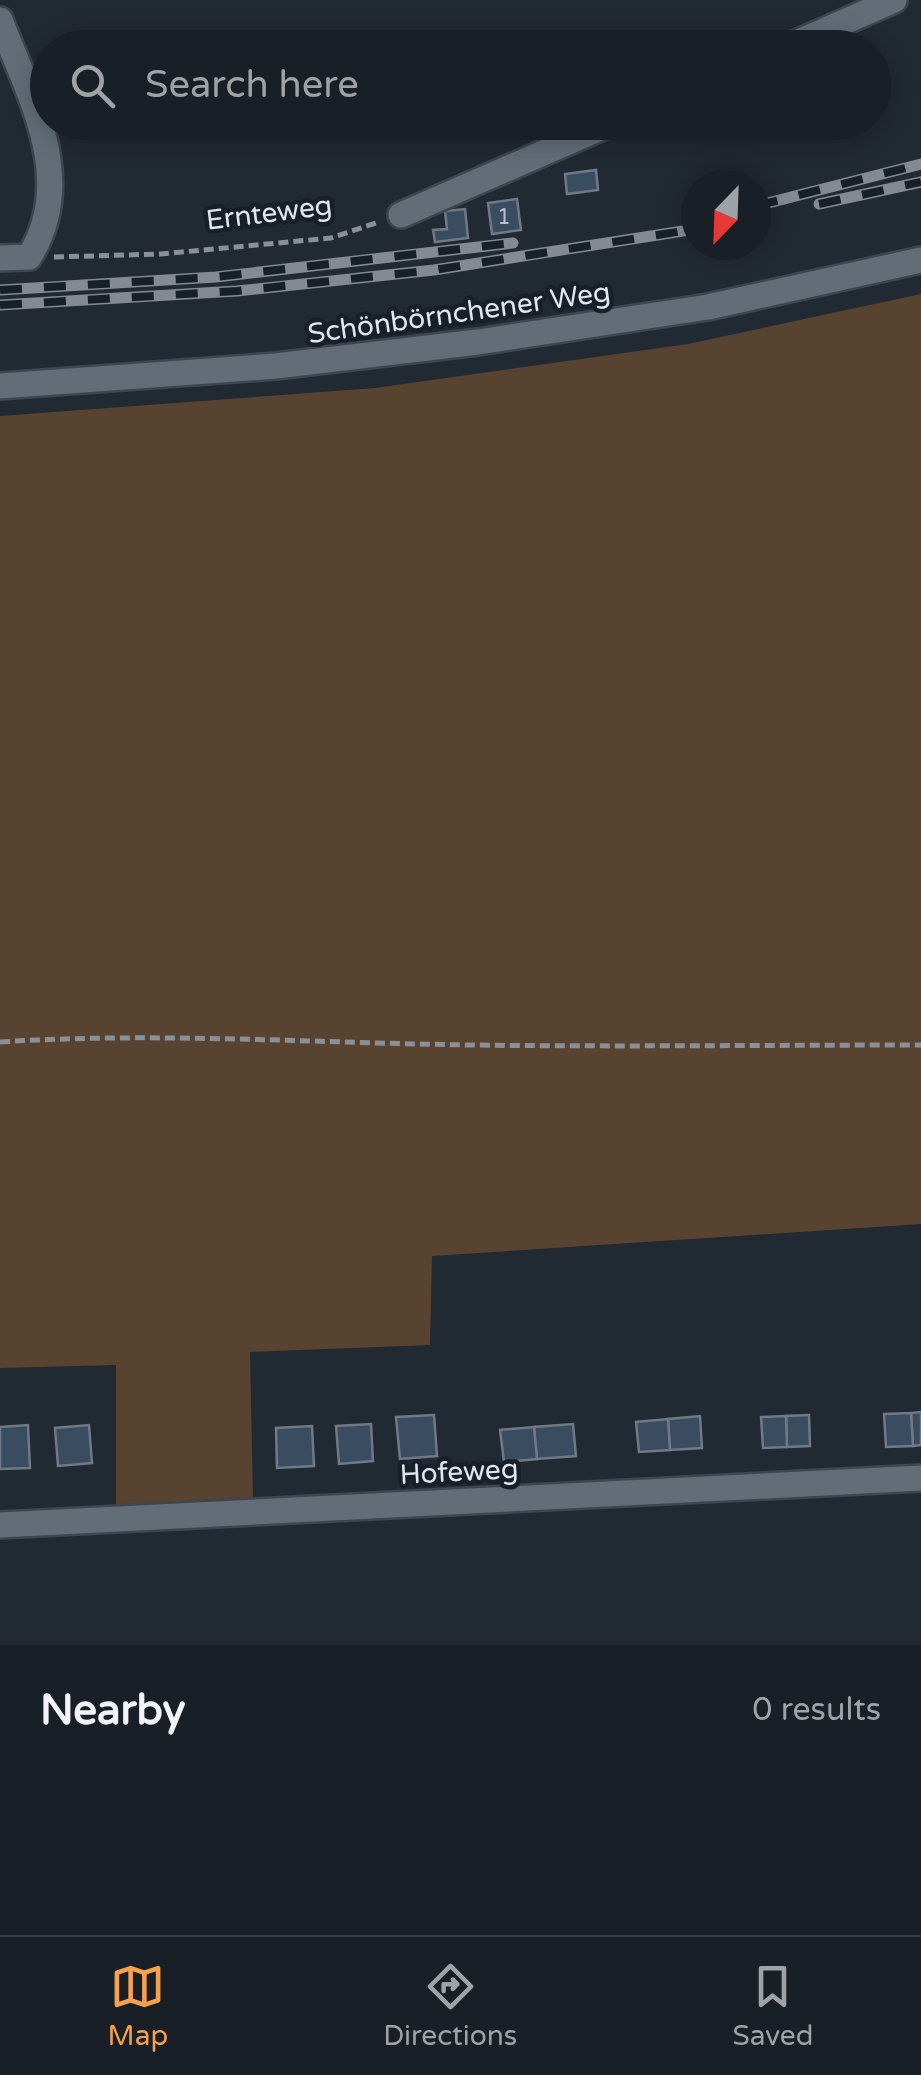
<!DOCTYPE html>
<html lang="en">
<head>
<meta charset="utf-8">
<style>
  :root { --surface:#191f26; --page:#22272e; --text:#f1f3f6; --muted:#9fa2a7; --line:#373d43; --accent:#f9a04c }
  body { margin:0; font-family:"Varela Round",sans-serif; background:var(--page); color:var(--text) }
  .compass { position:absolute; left:681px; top:170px; width:90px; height:90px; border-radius:50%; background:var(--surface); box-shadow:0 5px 25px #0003; rotate:203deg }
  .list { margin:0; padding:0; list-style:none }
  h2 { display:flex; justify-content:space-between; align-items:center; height:130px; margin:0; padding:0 40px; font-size:42px }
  h2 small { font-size:32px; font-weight:400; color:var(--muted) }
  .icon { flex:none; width:55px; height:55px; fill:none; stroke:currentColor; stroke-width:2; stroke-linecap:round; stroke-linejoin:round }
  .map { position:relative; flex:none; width:921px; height:1645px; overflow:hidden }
  .search { position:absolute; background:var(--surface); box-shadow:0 5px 25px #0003; left:30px; right:30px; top:30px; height:110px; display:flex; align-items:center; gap:25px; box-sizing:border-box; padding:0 35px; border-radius:55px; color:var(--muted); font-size:38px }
  .sheet { height:290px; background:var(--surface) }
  nav { display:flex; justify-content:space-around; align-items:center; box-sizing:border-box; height:140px; border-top:2px solid var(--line); background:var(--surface); font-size:28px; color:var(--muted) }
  nav a { display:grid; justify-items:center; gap:5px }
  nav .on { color:var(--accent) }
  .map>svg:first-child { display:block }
  .green { fill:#584331 }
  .building { fill:#3a4c60; stroke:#707985; stroke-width:2.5 }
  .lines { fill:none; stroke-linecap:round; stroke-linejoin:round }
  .minor-casing { stroke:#3e454d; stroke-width:30 }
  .path { stroke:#899098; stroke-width:5; stroke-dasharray:10 5; stroke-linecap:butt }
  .minor { stroke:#636d78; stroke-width:25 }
  .rail-casing { stroke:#838a92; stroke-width:11 }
  .rail { stroke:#171f29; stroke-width:8; stroke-dasharray:22; stroke-linecap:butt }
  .labels { text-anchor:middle; stroke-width:9; stroke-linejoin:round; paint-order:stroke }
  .number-label { font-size:22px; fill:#b7c0ca }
  .street-label { font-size:28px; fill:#e1e7ed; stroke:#171f29 }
</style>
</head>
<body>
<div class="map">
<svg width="921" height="1645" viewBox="0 0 921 1645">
  <rect width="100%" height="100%" fill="#212933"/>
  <!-- green -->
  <path class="green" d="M921,294v930l-489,32 -2,89 -180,7 3,147 -137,8v-142l-116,3v-952l375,-28 313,-44z"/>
  <!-- building -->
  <g class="building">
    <path d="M596,170l2,20 -31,4 -2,-20z"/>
    <path d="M517,199l4,31 -29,4 -4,-31z"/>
    <path d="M465,209l3,29 -33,4 -2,-12 14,-1 -2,-18z"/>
    <path d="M921,1412v33l-8,1 -2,-33z"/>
    <path d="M911,1413l2,33 -27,1 -2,-33z"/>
    <path d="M434,1415l3,41 -37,3 -4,-42z"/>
    <path d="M809,1415l1,31 -23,1 -1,-31z"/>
    <path d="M700,1416l2,32 -32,2 -2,-31z"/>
    <path d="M786,1416l1,31 -24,1 -2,-31z"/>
    <path d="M668,1419l2,31 -31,2 -3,-30z"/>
    <path d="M371,1424l2,37 -34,3 -3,-38z"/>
    <path d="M573,1424l3,32 -39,3 -3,-32z"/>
    <path d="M28,1425l2,43 -30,1v-42z"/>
    <path d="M89,1425l3,38 -34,3 -3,-38z"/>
    <path d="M312,1426l2,40 -37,2 -1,-40z"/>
    <path d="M534,1427l3,32 -33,3 -4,-32z"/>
  </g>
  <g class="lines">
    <!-- minor casing -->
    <g class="minor-casing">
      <g id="minor">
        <path d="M0,20c29,76 78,159 29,237l-29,1"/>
        <path d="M785,48l109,-48"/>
        <path d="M401,215l213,-93"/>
        <path d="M0,386l276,-20 202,-24 230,-35 213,-47"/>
        <path d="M0,1525l921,-47"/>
      </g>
    </g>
    <!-- path -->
    <g class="path">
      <path d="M54,257l107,-3 170,-16 48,-16"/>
      <path d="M0,1042c157,-10 315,1 472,3 150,2 299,0 449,0"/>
    </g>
    <!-- minor -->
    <use href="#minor" class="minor"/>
    <!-- rail casing -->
    <g class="rail-casing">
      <g id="rail">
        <path d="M819,204l102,-22"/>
        <path d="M756,206l165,-42"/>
        <path d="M0,290l216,-13 297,-34"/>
        <path d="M0,305l237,-14 197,-21 262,-41"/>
      </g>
    </g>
    <!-- rail -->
    <use href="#rail" class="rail"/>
  </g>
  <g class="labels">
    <!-- number labels -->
    <g class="number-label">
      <text x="504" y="224">1</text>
    </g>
    <!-- street labels -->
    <g class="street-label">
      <text transform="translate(269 212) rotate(-7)" y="10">Ernteweg</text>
      <text transform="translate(459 312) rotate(-8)" y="10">Schönbörnchener Weg</text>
      <text transform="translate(459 1471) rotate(-3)" y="10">Hofeweg</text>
    </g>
  </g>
</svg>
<svg class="compass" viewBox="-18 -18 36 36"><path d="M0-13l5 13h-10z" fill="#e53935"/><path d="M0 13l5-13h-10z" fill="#9fa2a7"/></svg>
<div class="search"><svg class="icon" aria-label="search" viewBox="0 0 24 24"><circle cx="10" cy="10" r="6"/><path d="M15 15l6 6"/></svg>Search here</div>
</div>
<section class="sheet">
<h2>Nearby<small>0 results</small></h2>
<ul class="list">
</ul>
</section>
<nav>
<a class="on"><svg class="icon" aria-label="map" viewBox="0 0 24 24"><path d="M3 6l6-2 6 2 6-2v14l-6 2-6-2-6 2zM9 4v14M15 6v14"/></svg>Map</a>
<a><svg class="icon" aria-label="directions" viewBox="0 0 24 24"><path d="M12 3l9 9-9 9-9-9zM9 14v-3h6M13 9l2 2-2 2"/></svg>Directions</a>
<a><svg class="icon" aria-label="saved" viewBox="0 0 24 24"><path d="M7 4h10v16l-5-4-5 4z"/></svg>Saved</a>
</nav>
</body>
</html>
